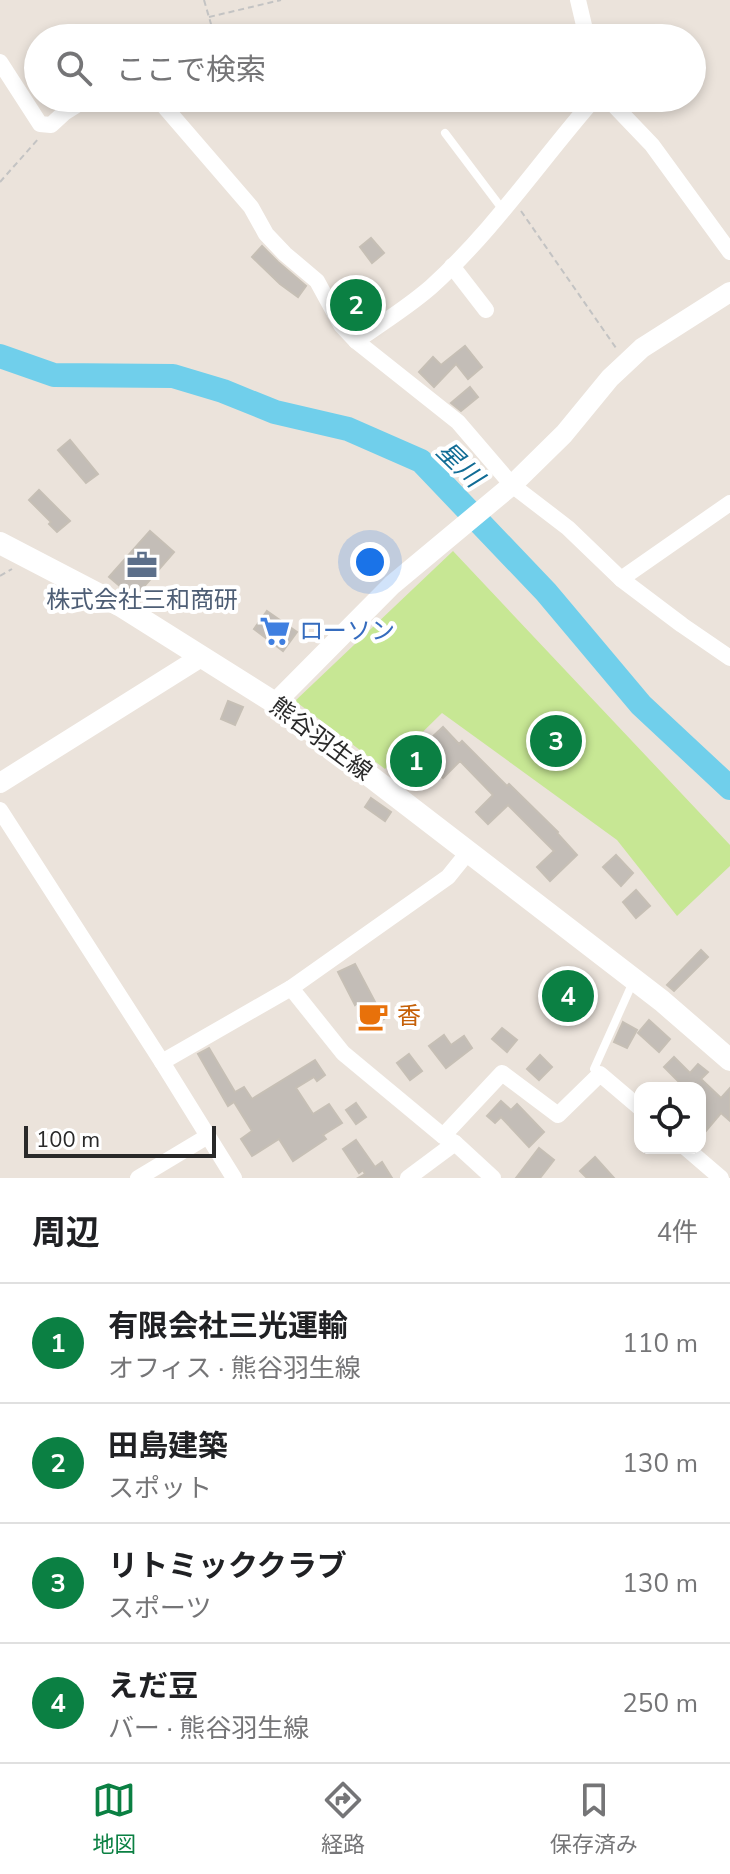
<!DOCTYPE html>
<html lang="ja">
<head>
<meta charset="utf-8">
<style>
  :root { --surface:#fff; --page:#f6f6f6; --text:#202124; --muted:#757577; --line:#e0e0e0; --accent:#0b8043 }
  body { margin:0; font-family:"Nunito Sans","Noto Sans JP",sans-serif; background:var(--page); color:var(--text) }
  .controls { position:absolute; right:24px; bottom:24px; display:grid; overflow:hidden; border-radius:16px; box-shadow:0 4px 12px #0003 }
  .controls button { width:72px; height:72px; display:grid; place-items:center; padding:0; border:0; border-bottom:2px solid var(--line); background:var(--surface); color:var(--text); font:40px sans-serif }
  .scale { position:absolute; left:24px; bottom:20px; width:192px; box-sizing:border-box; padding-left:8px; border:4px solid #292929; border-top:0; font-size:22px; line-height:28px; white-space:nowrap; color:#292929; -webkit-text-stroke:6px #fff; paint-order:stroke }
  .you { position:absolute; left:370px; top:562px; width:28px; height:28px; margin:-20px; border:6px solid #fff; border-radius:50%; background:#1a73e8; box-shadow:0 0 0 12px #1a73e833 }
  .badge { display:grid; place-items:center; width:52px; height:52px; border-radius:50%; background:var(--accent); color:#fff; font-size:26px; font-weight:700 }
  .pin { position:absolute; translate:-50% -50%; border:4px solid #fff; box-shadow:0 2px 8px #0006 }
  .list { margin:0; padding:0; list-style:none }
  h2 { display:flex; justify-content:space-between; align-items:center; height:104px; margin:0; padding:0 32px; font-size:34px }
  h2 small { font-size:26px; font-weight:400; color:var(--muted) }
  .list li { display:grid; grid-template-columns:52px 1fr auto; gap:24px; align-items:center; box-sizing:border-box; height:120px; padding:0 32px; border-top:2px solid var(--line) }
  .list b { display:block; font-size:30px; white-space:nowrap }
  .list p { margin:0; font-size:26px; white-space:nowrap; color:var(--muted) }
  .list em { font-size:26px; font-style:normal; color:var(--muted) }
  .icon { flex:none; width:44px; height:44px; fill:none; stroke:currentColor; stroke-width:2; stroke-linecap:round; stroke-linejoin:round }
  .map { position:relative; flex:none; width:730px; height:1178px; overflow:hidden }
  .search { position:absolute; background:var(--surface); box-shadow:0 4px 12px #0003; left:24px; right:24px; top:24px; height:88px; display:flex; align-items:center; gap:20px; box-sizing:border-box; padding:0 28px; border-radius:44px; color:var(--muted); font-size:30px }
  .sheet { height:584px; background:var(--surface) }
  nav { display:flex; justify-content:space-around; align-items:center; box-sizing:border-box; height:112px; border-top:2px solid var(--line); background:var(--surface); font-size:22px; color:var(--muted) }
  nav a { display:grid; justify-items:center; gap:4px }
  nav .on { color:var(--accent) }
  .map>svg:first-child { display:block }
  .pitch { fill:#c7e794 }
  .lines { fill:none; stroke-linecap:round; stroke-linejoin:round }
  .river { stroke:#70cfeb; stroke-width:24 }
  .building { fill:#c3bdb7; stroke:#c6bfb5; stroke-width:2 }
  .path { stroke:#c3c3c3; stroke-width:2; stroke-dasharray:6 4; stroke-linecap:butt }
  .service { stroke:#fff; stroke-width:8 }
  .minor { stroke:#fff; stroke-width:16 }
  .tertiary { stroke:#fff; stroke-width:20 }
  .secondary { stroke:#fff; stroke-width:22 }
  .labels { text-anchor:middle; stroke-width:8; stroke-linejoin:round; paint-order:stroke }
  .service-label { font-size:24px; fill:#4e5e75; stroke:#fff }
  .shop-label { font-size:24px; fill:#366cbe; stroke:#fff; text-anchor:start }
  .street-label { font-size:24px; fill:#292929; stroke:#fff }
  .food-label { font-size:24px; fill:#c56008; stroke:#fff; text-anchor:start }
  .water-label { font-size:26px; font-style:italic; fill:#116c95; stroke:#fff }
</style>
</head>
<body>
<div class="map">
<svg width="730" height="1178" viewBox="0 0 730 1178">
  <rect width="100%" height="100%" fill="#ebe3db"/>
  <!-- pitch -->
  <path class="pitch" d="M453,551l277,294v21l-53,50 -60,-76 -175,-127 -57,56 -90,-68z"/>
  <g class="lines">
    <!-- river -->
    <path class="river" d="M0,356l54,19 119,1 50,15 52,21 73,17 73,32 125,131 95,113 89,83"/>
  </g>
  <!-- building -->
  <g class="building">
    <path d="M371,238l13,15 -12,10 -12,-16z"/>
    <path d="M262,246l16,16 28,24 -8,11 -18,-13 -28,-27z"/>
    <path d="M360,290l11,13 -19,16 -9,-14z"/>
    <path d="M465,346l17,21 -14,12 -12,-15 -22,23 -15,-15 14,-15 8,8z"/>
    <path d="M470,387l8,10 -17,14 -10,-8z"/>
    <path d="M70,440l28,34 -12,9 -28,-33z"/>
    <path d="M39,490l31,31 -13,11 -8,-8 2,-2 -22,-22z"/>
    <path d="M150,531l24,21 -40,46 -25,-21z"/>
    <path d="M267,611l30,21 -14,19 -29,-22z"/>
    <path d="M228,701l15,6 -8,18 -14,-6z"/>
    <path d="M443,727l16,17 3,-3 45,45 2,-2 49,48 -1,1 20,22 -27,26 -13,-14 17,-16 -46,-46 -20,19 -12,-12 17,-17 -33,-34 -17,17 -16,-18 -21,23 -11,-9 32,-36 2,2z"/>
    <path d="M371,798l20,14 -6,9 -20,-14z"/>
    <path d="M616,855l17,18 -12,13 -18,-19z"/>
    <path d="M636,890l14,16 -14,12 -13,-16z"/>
    <path d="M701,950l7,7 -34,34 -7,-6z"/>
    <path d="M355,964l29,55 -15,7 -12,-23 -2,2 -17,-33z"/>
    <path d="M649,1020l21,19 -11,13 -21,-19z"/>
    <path d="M623,1022l14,8 -10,18 -13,-6z"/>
    <path d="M502,1028l15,12 -10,12 -15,-13z"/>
    <path d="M444,1035l7,10 13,-9 8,12 -26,20 -17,-22z"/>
    <path d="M209,1048l26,44 9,-5 8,12 63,-39 10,15 -8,6 -3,-4 -18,11 17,26 16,-10 13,19 -19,12 3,4 -33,22 -14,-22 -27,17 -11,-17 11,-8 -18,-29 -6,4 -30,-52z"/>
    <path d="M409,1054l13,17 -12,9 -13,-17z"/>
    <path d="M540,1055l12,12 -13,13 -12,-11z"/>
    <path d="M674,1057l16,16 8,-9 10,8 -7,7 20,19 9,-10v33l-9,-8 -21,25v-50h-10l-4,-5 -3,3 -19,-19z"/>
    <path d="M501,1101l10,9 6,-6 27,28 -15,15 -28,-30 -6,6 -8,-7z"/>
    <path d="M356,1103l10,14 -10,7 -10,-14z"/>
    <path d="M356,1140l19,27 7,-5 10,16h-34l7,-4 -2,-4 -4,3 -16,-24z"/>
    <path d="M539,1148l15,12 -14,18h-24z"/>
    <path d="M595,1157l19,21h-27l-7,-7z"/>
  </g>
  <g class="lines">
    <!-- path -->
    <g class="path">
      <path d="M204,0l7,24 -4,14"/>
      <path d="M209,17l72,-17"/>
      <path d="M0,182l39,-44"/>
      <path d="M521,211l95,137"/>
      <path d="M0,576l12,-7"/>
    </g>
    <!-- service -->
    <g class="service">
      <path d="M445,133l58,77"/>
      <path d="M600,1074l-6,-5 39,-87"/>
    </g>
    <!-- minor -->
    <g class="minor">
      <path d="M578,0l9,38"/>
      <path d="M0,62l40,62 11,1 13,-12 24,-15"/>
      <path d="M157,98l94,109 15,27 19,20 32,27 24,44 15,16 102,81 54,63 56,43 53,51 61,46 48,33"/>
      <path d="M607,98l45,47 78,107"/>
      <path d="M452,266l34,44"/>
      <path d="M356,341c25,-17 52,-34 75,-54 62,-56 109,-126 164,-189"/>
      <path d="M621,579l109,-76"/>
      <path d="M0,810l162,252 72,116"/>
      <path d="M291,988l52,65 100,83 12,7 38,35"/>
      <path d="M162,1062l129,-74 157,-111 21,-26"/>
      <path d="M443,1136l59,-63 56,42 42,-41 40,34"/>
      <path d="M686,1148l35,30"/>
      <path d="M138,1178l70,-42"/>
      <path d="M408,1178l47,-35"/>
    </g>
    <!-- tertiary -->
    <g class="tertiary">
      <path d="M275,703l117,-118 120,-100 52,-51 46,-56 15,-14 17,-16 88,-56"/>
      <path d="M0,783l201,-126"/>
    </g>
    <!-- secondary -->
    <path class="secondary" d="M0,543l121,63 154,97 387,298 68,59"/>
  </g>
  <!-- icons -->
  <defs>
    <g id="office-bare" transform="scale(2.4)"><path d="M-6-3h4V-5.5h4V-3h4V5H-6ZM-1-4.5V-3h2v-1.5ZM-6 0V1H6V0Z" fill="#5c6f8a" stroke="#fff" stroke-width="2.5" paint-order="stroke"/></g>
    <g id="supermarket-bare" transform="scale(2.4)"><path d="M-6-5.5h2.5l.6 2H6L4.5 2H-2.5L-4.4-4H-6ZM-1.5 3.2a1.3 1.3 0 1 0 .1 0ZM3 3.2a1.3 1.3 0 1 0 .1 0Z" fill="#3f7fe0" stroke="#fff" stroke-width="2.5" paint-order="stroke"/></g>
    <g id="cafe-bare" transform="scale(2.4)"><path d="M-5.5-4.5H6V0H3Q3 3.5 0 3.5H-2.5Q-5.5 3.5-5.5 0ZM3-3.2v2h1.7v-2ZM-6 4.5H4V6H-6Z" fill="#e8710a" stroke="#fff" stroke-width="2.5" paint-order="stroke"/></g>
  </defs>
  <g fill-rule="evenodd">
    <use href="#office-bare" x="142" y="565"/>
    <use href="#supermarket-bare" x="275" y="631"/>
    <use href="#cafe-bare" x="373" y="1016"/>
  </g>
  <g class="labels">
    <!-- service labels -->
    <g class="service-label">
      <text x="142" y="608">株式会社三和商研</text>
    </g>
    <!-- shop labels -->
    <g class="shop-label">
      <text x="299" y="639">ローソン</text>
    </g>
    <!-- street labels -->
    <g class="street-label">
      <text transform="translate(321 739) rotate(37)" y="8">熊谷羽生線</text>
    </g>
    <!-- food labels -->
    <g class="food-label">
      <text x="397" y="1024">香</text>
    </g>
    <!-- water labels -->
    <g class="water-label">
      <text transform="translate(460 464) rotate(44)" y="9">星川</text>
    </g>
  </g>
</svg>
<div class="controls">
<button><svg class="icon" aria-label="locate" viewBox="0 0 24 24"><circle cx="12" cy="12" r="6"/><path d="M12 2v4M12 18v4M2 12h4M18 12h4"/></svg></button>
</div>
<div class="scale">100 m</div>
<div class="you"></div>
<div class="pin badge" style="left:416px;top:761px">1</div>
<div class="pin badge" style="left:356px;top:305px">2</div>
<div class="pin badge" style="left:556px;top:741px">3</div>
<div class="pin badge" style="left:568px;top:996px">4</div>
<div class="search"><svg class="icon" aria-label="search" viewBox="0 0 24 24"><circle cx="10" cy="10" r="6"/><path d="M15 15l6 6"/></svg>ここで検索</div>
</div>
<section class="sheet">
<h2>周辺<small>4件</small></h2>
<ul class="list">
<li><span class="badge">1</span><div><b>有限会社三光運輸</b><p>オフィス · 熊谷羽生線</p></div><em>110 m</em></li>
<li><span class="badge">2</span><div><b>田島建築</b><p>スポット</p></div><em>130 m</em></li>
<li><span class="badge">3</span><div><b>リトミッククラブ</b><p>スポーツ</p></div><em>130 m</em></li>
<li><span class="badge">4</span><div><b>えだ豆</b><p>バー · 熊谷羽生線</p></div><em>250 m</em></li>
</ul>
</section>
<nav>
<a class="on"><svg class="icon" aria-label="map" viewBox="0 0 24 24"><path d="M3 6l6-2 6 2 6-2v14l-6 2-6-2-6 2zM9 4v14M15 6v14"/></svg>地図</a>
<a><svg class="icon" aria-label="directions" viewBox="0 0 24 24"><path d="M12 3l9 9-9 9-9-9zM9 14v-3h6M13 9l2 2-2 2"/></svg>経路</a>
<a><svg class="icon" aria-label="saved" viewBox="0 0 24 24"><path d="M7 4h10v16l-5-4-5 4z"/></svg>保存済み</a>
</nav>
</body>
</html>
